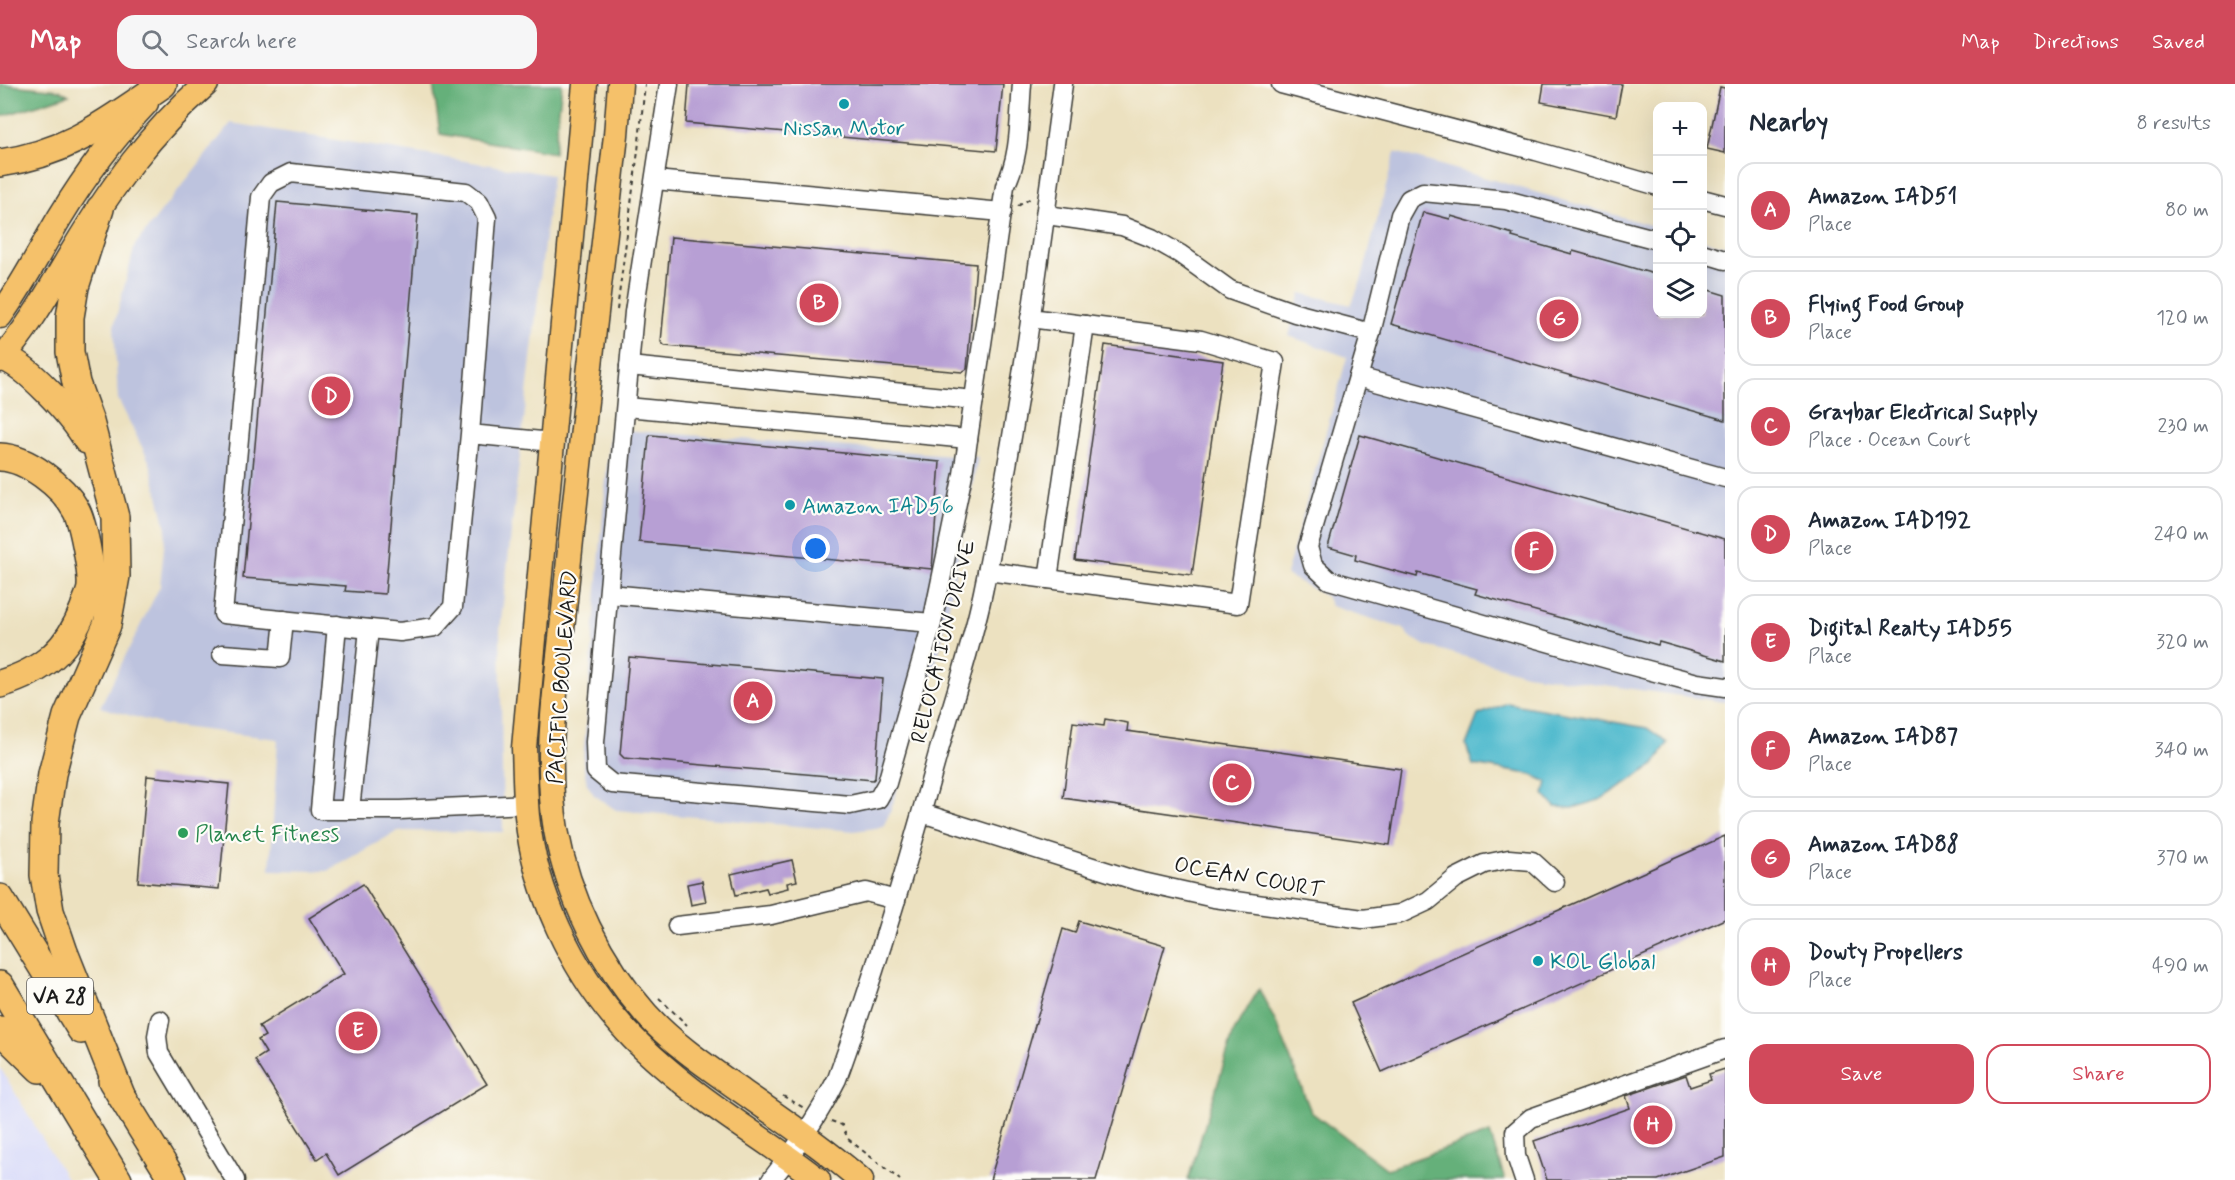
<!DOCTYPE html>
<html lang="en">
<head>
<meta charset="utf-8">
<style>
  :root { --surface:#fff; --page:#f6f6f7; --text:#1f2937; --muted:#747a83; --line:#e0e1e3; --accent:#d1495b }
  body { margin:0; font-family:Mynerve,sans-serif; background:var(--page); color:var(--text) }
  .controls { position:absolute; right:18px; top:18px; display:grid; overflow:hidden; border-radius:12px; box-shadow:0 6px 24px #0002 }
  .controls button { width:54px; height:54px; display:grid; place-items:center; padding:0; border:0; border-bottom:2px solid var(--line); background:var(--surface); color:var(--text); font:30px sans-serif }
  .you { position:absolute; left:816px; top:465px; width:21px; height:21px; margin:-15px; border:4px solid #fff; border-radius:50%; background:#1a73e8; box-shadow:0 0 0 9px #1a73e833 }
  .badge { display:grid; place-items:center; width:39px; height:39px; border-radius:50%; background:var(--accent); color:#fff; font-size:20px; font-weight:700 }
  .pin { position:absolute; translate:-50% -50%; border:3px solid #fff; box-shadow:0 2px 6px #0006 }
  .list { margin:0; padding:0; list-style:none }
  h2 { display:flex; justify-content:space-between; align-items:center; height:78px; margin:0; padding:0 24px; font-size:26px }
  h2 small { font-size:20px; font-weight:400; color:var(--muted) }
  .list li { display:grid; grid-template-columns:39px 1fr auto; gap:18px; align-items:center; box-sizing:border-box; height:96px; margin:0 12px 12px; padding:0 12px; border:2px solid var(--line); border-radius:18px }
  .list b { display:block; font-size:22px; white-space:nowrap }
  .list p { margin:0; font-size:20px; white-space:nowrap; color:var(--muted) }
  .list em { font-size:20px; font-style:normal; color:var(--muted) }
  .actions { display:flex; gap:12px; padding:18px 24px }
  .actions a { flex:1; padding:14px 0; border:2px solid var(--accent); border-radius:18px; text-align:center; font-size:21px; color:var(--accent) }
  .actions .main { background:var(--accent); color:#fff }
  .icon { flex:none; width:33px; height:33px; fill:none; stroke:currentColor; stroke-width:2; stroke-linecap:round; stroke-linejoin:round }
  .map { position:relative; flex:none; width:1725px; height:1096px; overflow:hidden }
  header { display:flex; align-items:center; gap:36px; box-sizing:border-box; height:84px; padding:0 30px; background:var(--accent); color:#fff }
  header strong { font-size:28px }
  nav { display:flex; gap:33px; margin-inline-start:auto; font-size:21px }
  .search { width:420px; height:54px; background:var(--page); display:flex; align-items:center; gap:15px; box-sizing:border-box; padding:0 21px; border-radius:18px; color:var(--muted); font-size:22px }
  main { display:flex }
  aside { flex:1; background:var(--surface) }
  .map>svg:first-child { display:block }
  .built { fill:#d5d8f9 }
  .industrial { fill:#bdc3de }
  .forest { fill:#65b07a; stroke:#40664b; stroke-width:1.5 }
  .water { fill:#50bacd; stroke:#366b74; stroke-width:1.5 }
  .building { fill:#b79fd4 }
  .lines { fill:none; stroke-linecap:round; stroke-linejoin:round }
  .minor-casing { stroke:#3b3a35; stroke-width:21 }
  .major-casing { stroke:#3b3a35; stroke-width:27 }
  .highway-casing { stroke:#3b3a35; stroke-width:30 }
  .path { stroke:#3b3a35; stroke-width:2; stroke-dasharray:4.5 4.5; stroke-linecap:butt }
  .minor { stroke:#fff; stroke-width:18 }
  .major { stroke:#f5c16b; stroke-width:24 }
  .highway { stroke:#f5c16b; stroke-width:27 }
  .culture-dot { fill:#0f9aa8; stroke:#fdfcf7; stroke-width:2 }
  .leisure-dot { fill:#2e9e5b; stroke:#fdfcf7; stroke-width:2 }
  .labels { text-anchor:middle; stroke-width:4.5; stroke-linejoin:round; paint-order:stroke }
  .shield { fill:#fdfcf7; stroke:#605f5e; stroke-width:1.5 }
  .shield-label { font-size:21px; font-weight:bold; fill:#1c1c1c }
  .culture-label { font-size:22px; fill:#0d838f; stroke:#fdfcf7; text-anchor:start }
  .street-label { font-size:22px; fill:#1c1c1c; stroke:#fdfcf7 }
  .leisure-label { font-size:22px; fill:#27864d; stroke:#fdfcf7; text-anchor:start }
</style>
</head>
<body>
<header>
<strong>Map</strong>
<div class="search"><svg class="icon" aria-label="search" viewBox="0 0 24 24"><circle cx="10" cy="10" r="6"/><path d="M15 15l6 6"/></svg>Search here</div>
<nav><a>Map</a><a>Directions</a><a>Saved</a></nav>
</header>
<main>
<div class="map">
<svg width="1725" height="1096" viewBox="0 0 1725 1096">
  <rect width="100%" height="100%" fill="#fdfcf7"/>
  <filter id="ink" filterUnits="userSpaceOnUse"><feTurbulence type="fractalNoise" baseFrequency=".0167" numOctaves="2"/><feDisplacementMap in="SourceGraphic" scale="12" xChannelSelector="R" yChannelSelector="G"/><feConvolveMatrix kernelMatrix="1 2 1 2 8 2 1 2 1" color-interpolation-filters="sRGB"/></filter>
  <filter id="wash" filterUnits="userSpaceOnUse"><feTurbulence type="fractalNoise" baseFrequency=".008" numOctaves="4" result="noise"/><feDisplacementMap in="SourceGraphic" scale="24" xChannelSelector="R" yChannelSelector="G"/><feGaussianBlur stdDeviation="1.35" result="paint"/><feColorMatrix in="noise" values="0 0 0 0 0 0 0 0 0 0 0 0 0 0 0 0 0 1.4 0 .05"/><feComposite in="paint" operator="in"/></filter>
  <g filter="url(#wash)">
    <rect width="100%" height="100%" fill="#ece1c0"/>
    <!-- built -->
    <path class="built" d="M0,985h1l66,111h-67z"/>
    <!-- industrial -->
    <g class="industrial">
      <path d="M231,39l321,52 -52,455 3,202 -105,-1 -71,40 -57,-1 8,-131 -114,-14 -64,-18 60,-121 6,-58 -16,-65 -32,-64 -4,-73 21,-81z"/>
      <path d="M1395,68l262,75 1,87h44l1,-74 22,6v456l-199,-28 -99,-28 -19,-10 -2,-5 -5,-3 -70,-22 -5,-10 -40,-21 61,-218 -58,-21 6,-23 6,-20 50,12 11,-27z"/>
      <path d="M610,345l368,28 -37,189 -50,164 -8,17 -29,4 -238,-21 -22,-15 -7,-11 -4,-22z"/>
    </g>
    <!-- forest -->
    <g class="forest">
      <path d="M0,0l60,6 9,5 -69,22z"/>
      <path d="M433,0h129l-8,69 -114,-19z"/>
      <path d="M1259,905l20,40 32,83 76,57 103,-36 15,47h-317l46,-149z"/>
    </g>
    <!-- water -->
    <path class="water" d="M1507,619l140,25 21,15 -14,22 -53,34 -28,9 -18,-1 -11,-13 3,-12 -18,-8 -56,-9 -7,-20 12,-30z"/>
    <g id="blocks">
      <!-- building -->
      <g class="building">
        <path d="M689,0h314l-7,67 -310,-28z"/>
        <path d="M1544,0h78l-6,32 -75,-14z"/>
        <path d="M1720,3l5,1v65l-18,-4z"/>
        <path d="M277,118l141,13 -33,379 -40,-3 1,-5 -103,-8z"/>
        <path d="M1423,128l27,7 1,-3 62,18 -1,3 60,17 1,-3 85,24v39h44v-26l23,7v125l-334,-96z"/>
        <path d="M671,153l305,27 -9,105 -5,3 -297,-26 -4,-4z"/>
        <path d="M1105,261l118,16 -31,214 -117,-15z"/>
        <path d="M651,351l289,27 -8,107 -293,-27 10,-105z"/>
        <path d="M1360,351l365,104v122l-66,-19 -1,3 -183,-51 2,-5 -59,-16 -1,4 -62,-17 1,-5 -28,-8z"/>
        <path d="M629,573l254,22 -8,99 -2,2 -249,-22 -4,-4z"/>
        <path d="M1105,635l23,4 -1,8 274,38 -11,76 -327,-47 10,-76 31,4z"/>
        <path d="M147,692l82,8 -10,105 -81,-7z"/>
        <path d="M1725,752v83l-343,153 -31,-69z"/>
        <path d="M792,776l5,21 -10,2 1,5 -20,5 -2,-5 -30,7 -5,-21z"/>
        <path d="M702,797l4,21 -15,3 -4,-21z"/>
        <path d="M363,800l124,200 -148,91 -13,-22 -9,6 -62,-99 11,-7 -8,-13 7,-4 -6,-10 85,-52 -35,-56z"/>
        <path d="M1079,837l86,25 -69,234h-106l73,-251 12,4z"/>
        <path d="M1725,985v88l-67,23h-111l-13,-39 96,-33 -4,-12 60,-21 4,12 21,-7 -2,-6z"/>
      </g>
    </g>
  </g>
  <g filter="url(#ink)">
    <use href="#blocks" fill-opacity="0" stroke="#3b3a35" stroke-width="1.5"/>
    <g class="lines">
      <!-- minor casing -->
      <g class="minor-casing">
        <g id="minor">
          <path d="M669,0l-35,228 -39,430 1,29 16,13 238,21 28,-6 9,-16 45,-160 31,-149 42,-288c16,-30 14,-68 17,-102"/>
          <path d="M1281,0l255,67 122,35"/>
          <path d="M655,96l347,32"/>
          <path d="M1702,115l23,6"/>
          <path d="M1047,131l75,11 30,12 28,16 50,36 65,23 76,20"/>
          <path d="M1658,156l-152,-40 -83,-8 -14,7 -9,16 -29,118 -63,214 5,18 16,15 296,84 72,19 28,4"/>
          <path d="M1702,169l23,7"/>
          <path d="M629,282l345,34"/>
          <path d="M1358,293l367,101"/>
          <path d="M626,323l342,32"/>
          <path d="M470,350l17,-216 -8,-16 -13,-10 -175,-19 -20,10 -10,14 -38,417 177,18 35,-5 18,-20 17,-173 82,8"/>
          <path d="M987,487l251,33 37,-242 -74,-22 -171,-22"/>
          <path d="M1048,495l37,-254"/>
          <path d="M609,510l323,29"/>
          <path d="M337,541l-17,185h80l127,-6"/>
          <path d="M222,570l58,4 4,-38"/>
          <path d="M350,726l19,-181"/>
          <path d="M922,729l212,67 80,18 149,21 37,-5 28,-13 28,-23 28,-14 25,-5 23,2 23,21"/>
          <path d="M677,842l94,-11 95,-23 30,8"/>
          <path d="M160,936l-3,16 2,17 76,127"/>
          <path d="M771,1096c25,-31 48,-65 66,-101 39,-107 71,-218 102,-329 15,-52 33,-105 44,-158 35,-168 57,-338 80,-508"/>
          <path d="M1524,1096l-8,-24 -1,-24 16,-14 194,-69"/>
        </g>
      </g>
      <!-- major casing -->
      <g class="major-casing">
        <g id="major">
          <path d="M585,0l-61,664c1,23 1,46 3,68 8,76 44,153 94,209 18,21 39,39 60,56 44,36 93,64 137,99"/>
          <path d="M620,0l-4,51c-17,155 -36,310 -51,465 -7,76 -22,154 -9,230 12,67 45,133 90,184 28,31 63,54 97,78 40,28 81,56 118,88"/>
          <path d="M0,232c23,-31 40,-66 60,-99 25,-41 53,-79 86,-114"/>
          <path d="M0,276c30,-33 51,-73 74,-111 38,-63 76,-116 132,-165"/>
        </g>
      </g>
      <!-- highway casing -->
      <g class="highway-casing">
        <g id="highway">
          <path d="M0,79c69,-10 107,-41 163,-79"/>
          <path d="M100,125l-25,78 -5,30v35l6,31 14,39 25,95 1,59 -9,49 -40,91 -15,58 -7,49 -1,52 6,36 14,41 57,143"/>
          <path d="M0,272c25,6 74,61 87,84"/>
          <path d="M0,373c27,1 63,29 76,53 7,12 16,61 15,76 0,7 -5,15 -7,22 -16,42 -41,63 -84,76"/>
          <path d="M0,814l81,132"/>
          <path d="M0,901l118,195"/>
          <path d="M0,946l40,39"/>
          <path d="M112,997l61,99"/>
        </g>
      </g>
      <!-- path -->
      <g class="path">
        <path d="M1018,122l13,-8"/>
        <path d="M617,226l21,-159 7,-67"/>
        <path d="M659,914l28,27"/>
        <path d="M783,1012l21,12"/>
        <path d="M831,1037l11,4 6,14 52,41"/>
      </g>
      <!-- minor -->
      <use href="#minor" class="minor"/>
      <!-- major -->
      <use href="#major" class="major"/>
      <!-- highway -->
      <use href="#highway" class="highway"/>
    </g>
  </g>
  <!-- markers -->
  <g class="culture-dot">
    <circle cx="844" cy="20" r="6"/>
    <circle cx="790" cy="421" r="6"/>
    <circle cx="1538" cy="877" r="6"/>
  </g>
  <circle class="leisure-dot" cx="183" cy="749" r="6"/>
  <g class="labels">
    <!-- shield labels -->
    <rect class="shield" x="27" y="894" width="66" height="36" rx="4.5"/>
    <g class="shield-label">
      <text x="60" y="919">VA 28</text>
    </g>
    <!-- culture labels -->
    <g class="culture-label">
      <text x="844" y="51" text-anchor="middle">Nissan Motor</text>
      <text x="802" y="429">Amazon IAD56</text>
      <text x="1550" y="885">KOL Global</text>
    </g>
    <!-- street labels -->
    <g class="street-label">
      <text transform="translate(942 557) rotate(-76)" y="8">RELOCATION DRIVE</text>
      <text transform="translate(561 593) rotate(-86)" y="8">PACIFIC BOULEVARD</text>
      <text transform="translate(1249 792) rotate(10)" y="8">OCEAN COURT</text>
    </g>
    <!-- leisure labels -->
    <g class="leisure-label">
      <text x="195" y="757">Planet Fitness</text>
    </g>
  </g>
</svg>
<div class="controls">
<button>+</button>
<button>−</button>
<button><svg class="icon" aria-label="locate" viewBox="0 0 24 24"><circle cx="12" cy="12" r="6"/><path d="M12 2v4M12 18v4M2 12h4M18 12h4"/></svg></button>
<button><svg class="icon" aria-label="layers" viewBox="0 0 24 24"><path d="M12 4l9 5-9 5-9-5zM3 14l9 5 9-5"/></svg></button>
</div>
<div class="you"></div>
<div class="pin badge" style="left:753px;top:617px">A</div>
<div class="pin badge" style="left:819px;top:219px">B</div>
<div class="pin badge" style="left:1232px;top:699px">C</div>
<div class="pin badge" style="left:331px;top:312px">D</div>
<div class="pin badge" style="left:358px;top:947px">E</div>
<div class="pin badge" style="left:1534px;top:467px">F</div>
<div class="pin badge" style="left:1559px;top:235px">G</div>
<div class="pin badge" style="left:1653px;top:1041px">H</div>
</div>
<aside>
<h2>Nearby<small>8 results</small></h2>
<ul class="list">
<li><span class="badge">A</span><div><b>Amazon IAD51</b><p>Place</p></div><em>80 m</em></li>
<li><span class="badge">B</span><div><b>Flying Food Group</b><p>Place</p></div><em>120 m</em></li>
<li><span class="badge">C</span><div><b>Graybar Electrical Supply</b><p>Place · Ocean Court</p></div><em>230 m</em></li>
<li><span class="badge">D</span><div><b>Amazon IAD192</b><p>Place</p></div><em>240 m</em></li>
<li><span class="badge">E</span><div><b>Digital Realty IAD55</b><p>Place</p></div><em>320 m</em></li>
<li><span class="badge">F</span><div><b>Amazon IAD87</b><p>Place</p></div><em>340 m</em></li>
<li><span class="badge">G</span><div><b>Amazon IAD88</b><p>Place</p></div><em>370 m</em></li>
<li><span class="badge">H</span><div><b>Dowty Propellers</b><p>Place</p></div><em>490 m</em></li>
</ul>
<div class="actions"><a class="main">Save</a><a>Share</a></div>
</aside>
</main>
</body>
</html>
